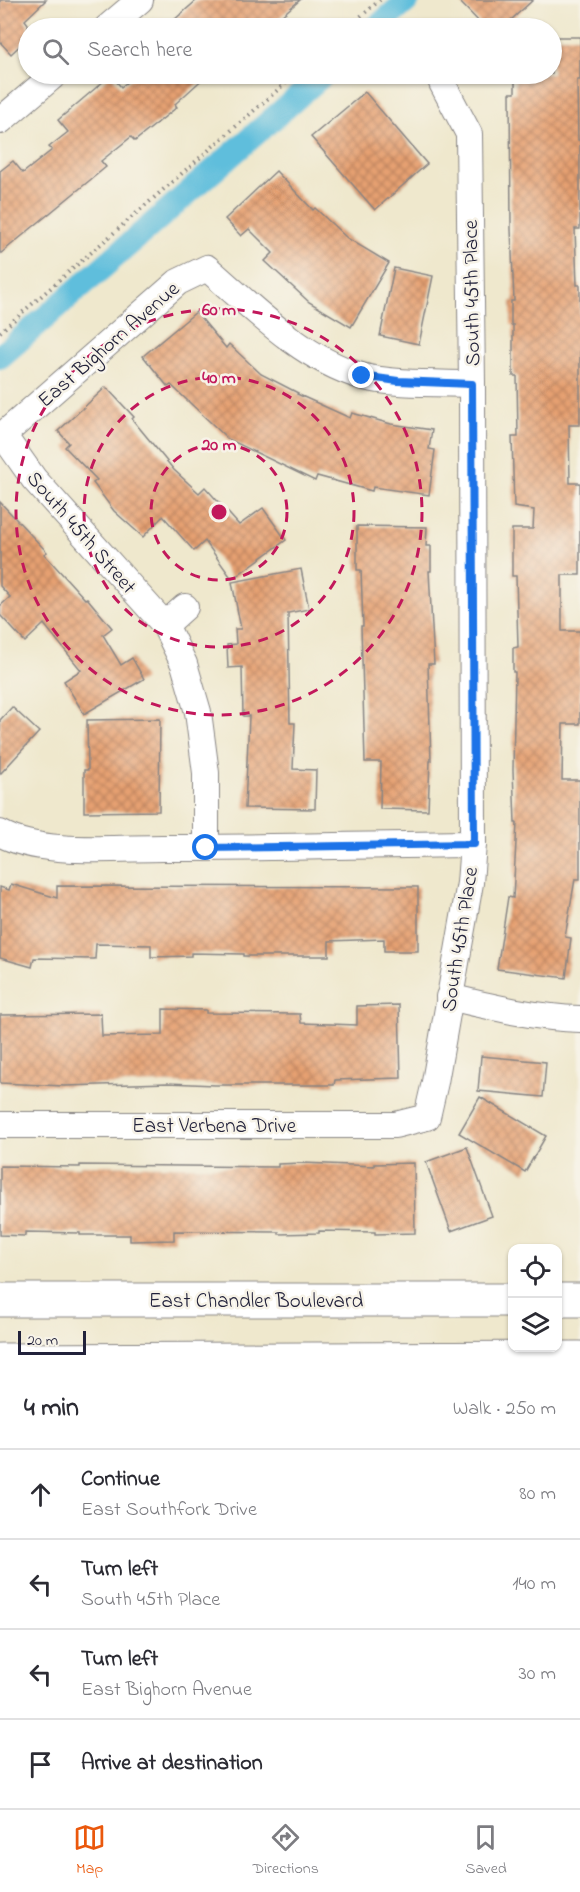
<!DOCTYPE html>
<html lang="en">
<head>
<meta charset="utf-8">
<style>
  :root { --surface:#fff; --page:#f7f7f7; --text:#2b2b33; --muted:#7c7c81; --line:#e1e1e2; --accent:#ea580c }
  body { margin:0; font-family:"Indie Flower",sans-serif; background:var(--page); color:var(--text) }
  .controls { position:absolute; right:18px; bottom:18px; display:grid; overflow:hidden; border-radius:12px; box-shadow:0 2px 4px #0004 }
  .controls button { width:54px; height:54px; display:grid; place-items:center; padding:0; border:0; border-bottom:2px solid var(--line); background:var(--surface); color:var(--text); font:30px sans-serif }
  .scale { position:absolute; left:18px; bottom:15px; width:68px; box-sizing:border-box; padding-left:6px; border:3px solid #22223b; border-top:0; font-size:16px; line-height:21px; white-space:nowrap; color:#22223b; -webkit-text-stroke:4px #f7f3e8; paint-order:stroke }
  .stop { position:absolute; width:18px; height:18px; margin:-14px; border:4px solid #1a73e8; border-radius:50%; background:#fff }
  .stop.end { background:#1a73e8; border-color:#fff; box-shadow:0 2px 6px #0008 }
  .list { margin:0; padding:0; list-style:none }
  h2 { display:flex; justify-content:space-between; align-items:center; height:78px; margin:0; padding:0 24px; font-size:26px }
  h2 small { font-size:20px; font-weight:400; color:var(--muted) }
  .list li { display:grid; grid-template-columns:39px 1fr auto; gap:18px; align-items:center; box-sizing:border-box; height:90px; padding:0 24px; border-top:2px solid var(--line) }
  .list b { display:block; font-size:22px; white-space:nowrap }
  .list p { margin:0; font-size:20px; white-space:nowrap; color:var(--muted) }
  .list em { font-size:20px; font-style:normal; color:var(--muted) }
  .icon { flex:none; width:33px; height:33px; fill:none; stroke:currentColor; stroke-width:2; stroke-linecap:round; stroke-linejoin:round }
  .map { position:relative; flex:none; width:580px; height:1370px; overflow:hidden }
  .search { position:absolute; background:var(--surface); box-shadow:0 2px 4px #0004; left:18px; right:18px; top:18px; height:66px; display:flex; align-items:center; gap:15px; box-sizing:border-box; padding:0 21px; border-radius:33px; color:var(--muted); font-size:22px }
  .sheet { height:438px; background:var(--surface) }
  nav { display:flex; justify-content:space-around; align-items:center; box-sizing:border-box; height:84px; border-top:2px solid var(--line); background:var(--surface); font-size:16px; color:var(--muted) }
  nav a { display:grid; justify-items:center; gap:3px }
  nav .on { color:var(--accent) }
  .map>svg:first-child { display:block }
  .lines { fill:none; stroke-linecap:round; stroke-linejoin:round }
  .canal { stroke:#5ebedc; stroke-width:24 }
  .building { fill:url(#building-cross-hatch) }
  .minor-casing { stroke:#888584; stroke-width:28 }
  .secondary-casing { stroke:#888584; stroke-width:35 }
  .path { stroke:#888584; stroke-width:4; stroke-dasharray:1.5 4.5; stroke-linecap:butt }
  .minor { stroke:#fff; stroke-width:26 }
  .secondary { stroke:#fff; stroke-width:33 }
  .route { stroke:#1a73e8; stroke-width:8 }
  .ring { fill:none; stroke:#c2185b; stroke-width:3; stroke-dasharray:10 8 }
  .labels { text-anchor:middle; stroke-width:5; stroke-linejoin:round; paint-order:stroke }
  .street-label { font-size:21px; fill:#22223b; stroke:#f7f3e8 }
  .centre { fill:#c2185b; stroke:#f7f3e8; stroke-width:3 }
  .ring-label { font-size:18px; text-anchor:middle; font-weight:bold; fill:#c2185b; stroke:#f7f3e8; stroke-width:5; stroke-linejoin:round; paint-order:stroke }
</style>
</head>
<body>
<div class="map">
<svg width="580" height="1370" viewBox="0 0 580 1370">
  <defs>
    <pattern id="building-cross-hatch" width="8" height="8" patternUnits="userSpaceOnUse" patternTransform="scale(1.5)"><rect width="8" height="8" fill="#e6a071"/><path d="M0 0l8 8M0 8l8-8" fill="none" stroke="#ba825e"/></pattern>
  </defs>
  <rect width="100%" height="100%" fill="#f7f3e8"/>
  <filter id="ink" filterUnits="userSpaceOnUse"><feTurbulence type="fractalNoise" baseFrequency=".0167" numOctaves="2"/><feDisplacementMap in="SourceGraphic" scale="12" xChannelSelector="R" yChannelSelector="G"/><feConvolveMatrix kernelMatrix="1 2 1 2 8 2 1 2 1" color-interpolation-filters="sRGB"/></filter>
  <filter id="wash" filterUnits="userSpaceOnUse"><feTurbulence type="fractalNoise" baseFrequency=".008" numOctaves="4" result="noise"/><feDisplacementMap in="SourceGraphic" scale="24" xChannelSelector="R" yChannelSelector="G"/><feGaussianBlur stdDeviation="1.35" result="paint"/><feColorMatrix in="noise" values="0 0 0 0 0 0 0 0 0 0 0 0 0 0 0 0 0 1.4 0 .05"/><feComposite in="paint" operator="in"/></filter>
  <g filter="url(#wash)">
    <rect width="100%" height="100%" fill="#efe8cd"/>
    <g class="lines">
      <!-- canal -->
      <g class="canal">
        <path d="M376,28l32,-28"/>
        <path d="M0,357l324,-283"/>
      </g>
    </g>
    <g id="blocks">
      <!-- building -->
      <g class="building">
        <path d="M0,0h46l-21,20 3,4v14l-17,16 -11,-12z"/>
        <path d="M197,0h103l-33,28h-102z"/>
        <path d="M458,0h75l-31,28h-17z"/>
        <path d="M552,37h28v43h-3l1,60h2v89h-5l2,56h3v140h-11l1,58h10v92h-18v56h18v93h-17l-1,56h18v99h-5l-10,58 6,1 -5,40 -69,-9 11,-72 5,1 4,-75h-2l-2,-53 2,-98h-2v-24l5,-1 -2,-71h-4v-47h21l1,-19 -20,-3 -2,-70h6l-1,-61h-4v-51h-2v-24h3l-3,-72 -1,-136h5v-19h37z"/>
        <path d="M137,74h71l-33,30 2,3 -42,34 -4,-4 -30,24 5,6 -106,87v-83l13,-10 10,12 29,-23 -3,-3 19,-15 -10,-12 53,-45 10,12z"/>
        <path d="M365,92l62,72 -52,46 -64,-73z"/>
        <path d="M276,171l37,39 2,-2 32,30 42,25 -38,64 -42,-25 -44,-41 8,-8 -24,-24 -8,7 -16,-17z"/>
        <path d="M394,268l39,8 -14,68 -39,-8z"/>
        <path d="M196,312l30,36 3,-4 32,30 37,19 -1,1 53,24 2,-5 39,11 41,6 -3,19 6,1 -6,45 -56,-8 -1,4 -55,-15 -2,5 -87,-42 -57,-54 -3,2 -25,-31z"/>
        <path d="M106,387l28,30 -2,2 42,51 25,23 6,-6 34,38 24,-17 23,32 -54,39 -27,-38 -11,10 -31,-35 -20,21 -29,-26 -21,-28 4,-3 -32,-33 4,-4 -11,-12z"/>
        <path d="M0,502l47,50 -3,2 41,45 2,-1 25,30 -9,7 18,30 11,-7 12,21 -60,35 -20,-33 17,-11 -37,-46 -19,18 -25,-27v-9l10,-9 -10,-11z"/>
        <path d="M357,526l70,1 -1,19h5v25h-2l5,93h-6l3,97h-1l-2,49 -48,-1 1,-47h-16l-4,-136h2l-2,-56h-4z"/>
        <path d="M301,569l8,40 -21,4 2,110h5l-2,46 23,1 -1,39 -70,-1 4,-92h-6l-1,-49 -14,1 -1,-23 9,-1 -1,-15h6l-9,-47z"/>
        <path d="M12,707l27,25 -39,42v-54z"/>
        <path d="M160,719l-1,92 -75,1v-42h4l-1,-50z"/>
        <path d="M11,884l46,14v-12l361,1v64h-34v-12l-55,2v15h-85v-2l-53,-1v3l-40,1v-12l-55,-1 -1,15 -61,-1 -2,9 -32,-9v-71l9,3z"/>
        <path d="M399,1005l2,73 -66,2 -1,5h-119l-47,-2 -104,3 -64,-3v-68l101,-1 1,22 61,-1v-26l43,1v3l94,1 1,9 56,2v-19z"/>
        <path d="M481,1056l65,6 -3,35 -65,-6z"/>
        <path d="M480,1097l66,39 -21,36 -66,-39z"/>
        <path d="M467,1147l25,69 -41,15 -25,-69z"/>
        <path d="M303,1163l71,3v-2l40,-1 1,70 -40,1v-2l-56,-1v2l-40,1v-2l-105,-1v9l-44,1v-6h-50v-2l-55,-1v4l-25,-1v-69l80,1v-2l198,2v-3z"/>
      </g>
    </g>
  </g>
  <g filter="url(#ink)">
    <use href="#blocks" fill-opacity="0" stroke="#888584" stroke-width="1.5"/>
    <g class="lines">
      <!-- minor casing -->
      <g class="minor-casing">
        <g id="minor">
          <path d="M107,28l33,-28"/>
          <path d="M0,121l55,-47"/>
          <path d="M165,625l20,-18"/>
          <path d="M0,833c40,23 116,15 162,15 104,0 208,-3 311,-4"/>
          <path d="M206,848v-75l-8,-61 -14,-48 -19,-39 -131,-146 -31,-44 175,-153 29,-14c46,40 94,90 154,108 30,9 80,7 111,8"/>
          <path d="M449,997c43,10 87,21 131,22"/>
          <path d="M0,1125h395l32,-8 8,-35 35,-199 3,-39 -1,-460 -3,-250 -27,-51"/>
        </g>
      </g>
      <!-- secondary casing -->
      <g class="secondary-casing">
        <g id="secondary">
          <path d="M0,1300h512"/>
          <path d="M558,1300h22"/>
          <path d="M0,1360l580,-2"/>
        </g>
      </g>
      <!-- path -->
      <g class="path">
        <path d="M347,28l33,-28"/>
        <path d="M0,332l296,-258"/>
      </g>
      <!-- minor -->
      <use href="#minor" class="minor"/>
      <!-- secondary -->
      <use href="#secondary" class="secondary"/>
    </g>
  </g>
  <g class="lines" filter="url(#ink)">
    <!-- route -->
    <path class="route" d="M206,848l268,-4 -2,-460 -74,-3 -36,-5"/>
  </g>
  <!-- distance rings -->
  <g class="ring">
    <circle cx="219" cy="512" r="68"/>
    <circle cx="219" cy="512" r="135"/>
    <circle cx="219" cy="512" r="203"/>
  </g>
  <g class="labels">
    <!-- street labels -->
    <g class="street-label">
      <text transform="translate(471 293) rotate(-91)" y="7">South 45th Place</text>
      <text transform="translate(108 344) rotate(-41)" y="7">East Bighorn Avenue</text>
      <text transform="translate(82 532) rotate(49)" y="7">South 45th Street</text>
      <text transform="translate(459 939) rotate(-81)" y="7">South 45th Place</text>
      <text x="214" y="1132">East Verbena Drive</text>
      <text x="256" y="1307">East Chandler Boulevard</text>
    </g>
  </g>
  <circle cx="219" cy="512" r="9" class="centre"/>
  <g class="ring-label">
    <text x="219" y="315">60 m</text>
    <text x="219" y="383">40 m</text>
    <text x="219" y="450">20 m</text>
  </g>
</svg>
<div class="controls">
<button><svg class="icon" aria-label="locate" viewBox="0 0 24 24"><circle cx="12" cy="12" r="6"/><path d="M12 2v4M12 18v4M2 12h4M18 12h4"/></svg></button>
<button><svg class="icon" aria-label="layers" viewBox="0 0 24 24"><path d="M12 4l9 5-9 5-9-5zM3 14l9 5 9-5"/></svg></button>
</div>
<div class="scale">20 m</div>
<div class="stop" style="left:206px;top:848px"></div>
<div class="stop end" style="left:362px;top:376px"></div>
<div class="search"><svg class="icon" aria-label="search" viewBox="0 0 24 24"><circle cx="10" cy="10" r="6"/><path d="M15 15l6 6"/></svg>Search here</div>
</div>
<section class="sheet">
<h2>4 min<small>Walk · 250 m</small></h2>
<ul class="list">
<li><svg class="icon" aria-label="ahead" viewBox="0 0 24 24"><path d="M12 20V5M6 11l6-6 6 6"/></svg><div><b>Continue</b><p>East Southfork Drive</p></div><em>80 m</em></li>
<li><svg class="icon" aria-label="left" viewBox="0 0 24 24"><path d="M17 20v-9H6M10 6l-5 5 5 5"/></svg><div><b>Turn left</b><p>South 45th Place</p></div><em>140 m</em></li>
<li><svg class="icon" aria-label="left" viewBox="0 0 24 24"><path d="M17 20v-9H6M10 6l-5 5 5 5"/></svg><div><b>Turn left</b><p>East Bighorn Avenue</p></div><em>30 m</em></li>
<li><svg class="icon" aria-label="arrive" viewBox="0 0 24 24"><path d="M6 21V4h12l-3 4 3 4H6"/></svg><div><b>Arrive at destination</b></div></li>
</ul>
</section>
<nav>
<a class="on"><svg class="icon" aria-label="map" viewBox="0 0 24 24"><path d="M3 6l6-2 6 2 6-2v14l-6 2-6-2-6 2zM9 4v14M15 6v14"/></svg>Map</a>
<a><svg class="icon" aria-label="directions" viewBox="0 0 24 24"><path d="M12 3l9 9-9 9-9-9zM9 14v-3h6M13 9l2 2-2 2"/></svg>Directions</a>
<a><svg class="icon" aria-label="saved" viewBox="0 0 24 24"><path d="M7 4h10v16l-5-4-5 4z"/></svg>Saved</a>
</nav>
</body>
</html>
